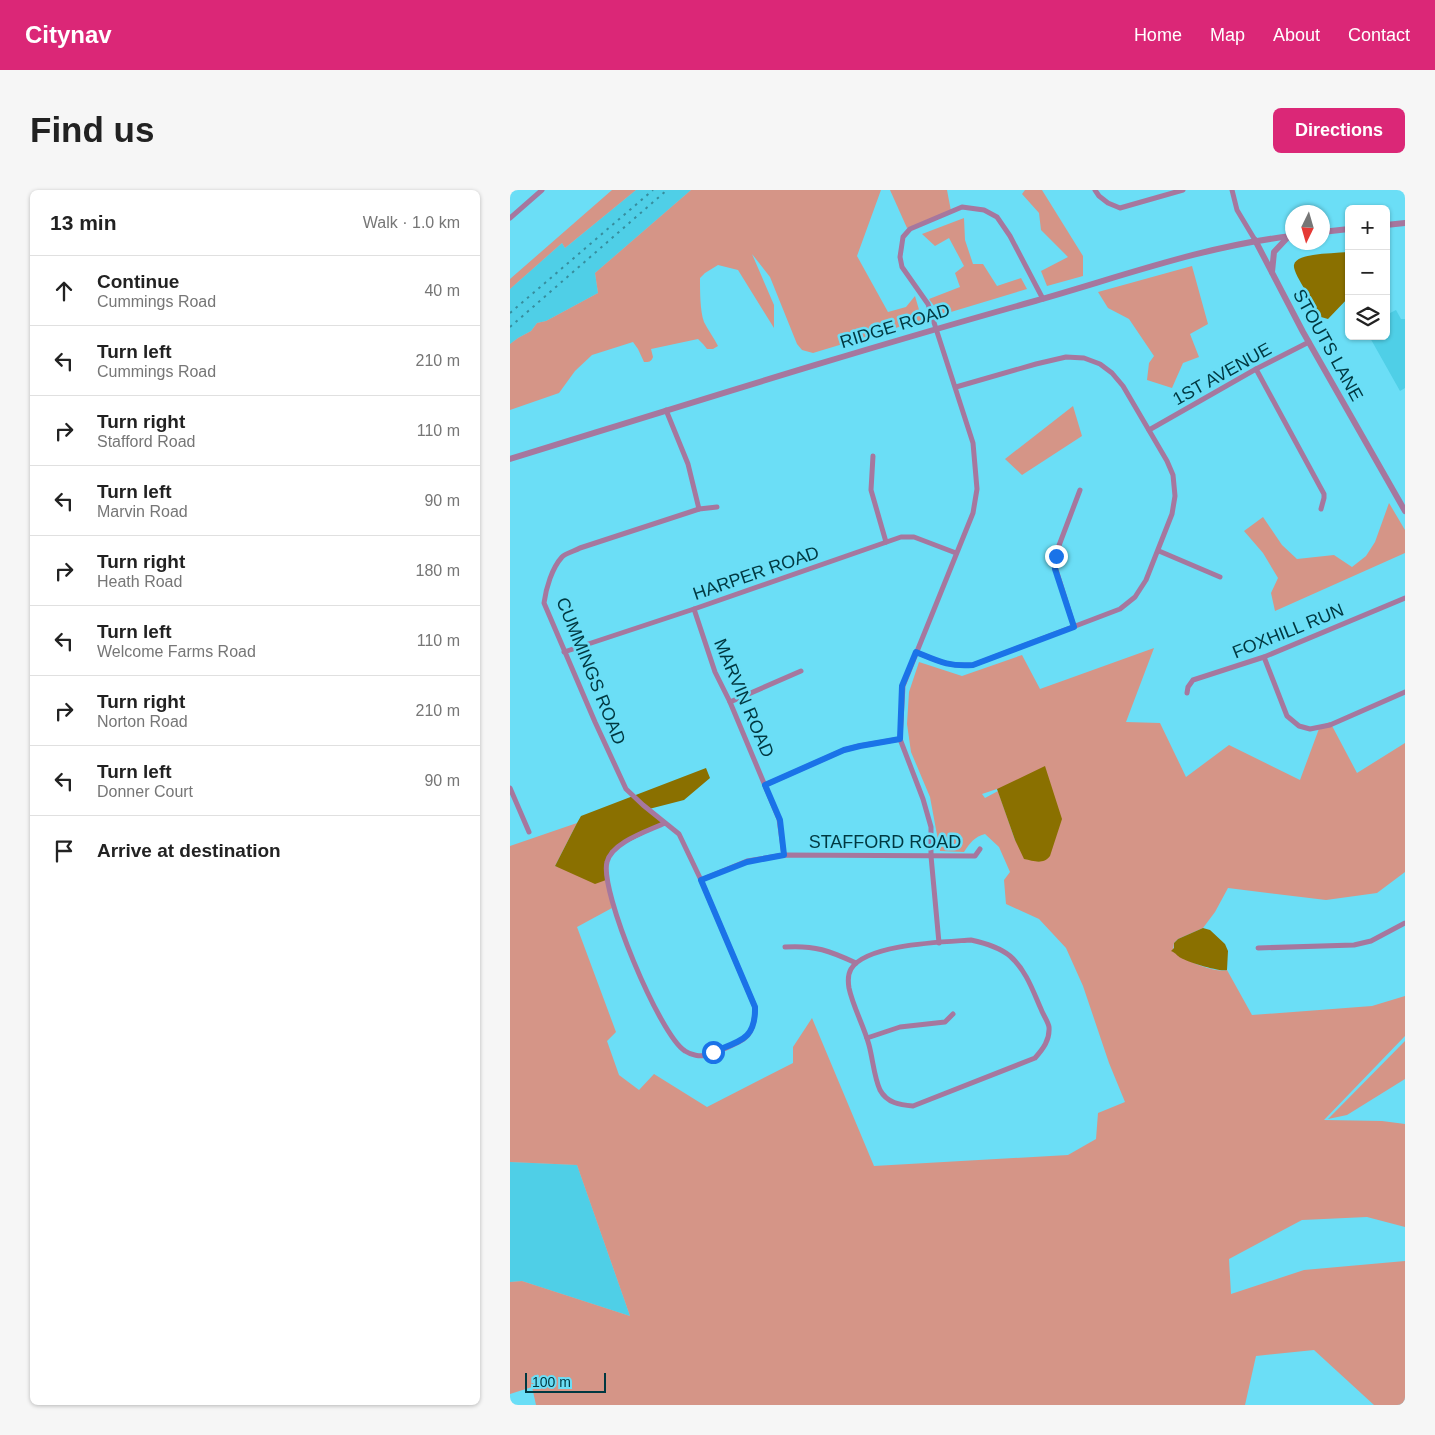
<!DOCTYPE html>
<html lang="en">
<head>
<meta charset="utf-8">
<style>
  :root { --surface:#fff; --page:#f6f6f6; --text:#222; --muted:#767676; --line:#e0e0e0; --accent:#db2777 }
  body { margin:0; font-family:Helvetica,sans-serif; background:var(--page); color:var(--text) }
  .controls { position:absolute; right:15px; top:15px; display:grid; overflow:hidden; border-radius:8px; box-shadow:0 1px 4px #0004 }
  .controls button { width:45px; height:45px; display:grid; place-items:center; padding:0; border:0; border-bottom:1px solid var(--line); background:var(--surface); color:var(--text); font:25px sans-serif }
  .compass { position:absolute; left:775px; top:15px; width:45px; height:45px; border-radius:50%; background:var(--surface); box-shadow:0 1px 4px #0004; rotate:185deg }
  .scale { position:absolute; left:15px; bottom:12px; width:81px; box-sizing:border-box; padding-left:5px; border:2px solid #003841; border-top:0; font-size:14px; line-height:18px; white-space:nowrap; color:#003841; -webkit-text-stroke:4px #6bdef6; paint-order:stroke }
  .stop { position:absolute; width:15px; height:15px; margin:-11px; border:4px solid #1a73e8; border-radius:50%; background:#fff }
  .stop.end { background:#1a73e8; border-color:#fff; box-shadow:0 1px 5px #0008 }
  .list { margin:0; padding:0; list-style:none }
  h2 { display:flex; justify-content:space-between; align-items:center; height:65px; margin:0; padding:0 20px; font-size:21px }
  h2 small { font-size:16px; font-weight:400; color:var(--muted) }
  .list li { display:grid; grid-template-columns:32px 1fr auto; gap:15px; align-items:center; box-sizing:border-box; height:70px; padding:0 20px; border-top:1px solid var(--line) }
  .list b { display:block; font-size:19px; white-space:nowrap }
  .list p { margin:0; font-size:16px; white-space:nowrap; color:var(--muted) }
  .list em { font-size:16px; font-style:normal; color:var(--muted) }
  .icon { flex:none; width:28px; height:28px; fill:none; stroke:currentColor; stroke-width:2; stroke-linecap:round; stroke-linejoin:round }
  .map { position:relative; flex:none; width:895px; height:1215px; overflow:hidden; border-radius:8px }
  header { display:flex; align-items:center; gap:30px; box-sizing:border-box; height:70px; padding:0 25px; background:var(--accent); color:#fff }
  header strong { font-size:24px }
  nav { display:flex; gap:28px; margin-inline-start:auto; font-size:18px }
  .intro { display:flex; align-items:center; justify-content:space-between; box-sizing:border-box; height:120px; padding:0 30px }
  h1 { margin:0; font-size:35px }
  .button { padding:12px 22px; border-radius:8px; background:var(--accent); color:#fff; font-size:18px; font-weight:700 }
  main { display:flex; gap:30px; padding:0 30px }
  aside { flex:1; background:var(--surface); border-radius:8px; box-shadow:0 1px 4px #0004 }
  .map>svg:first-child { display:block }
  .built { fill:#4fcfe7 }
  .green { fill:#d59587; fill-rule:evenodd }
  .water { fill:#8a7000 }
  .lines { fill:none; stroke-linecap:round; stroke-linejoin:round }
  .minor { stroke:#a6779e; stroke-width:5 }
  .tertiary { stroke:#a6779e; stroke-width:6 }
  .rail { stroke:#378d9e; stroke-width:2; stroke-dasharray:2.5 5; stroke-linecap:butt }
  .route { stroke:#1a73e8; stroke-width:6 }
  .labels { text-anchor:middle; stroke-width:5; stroke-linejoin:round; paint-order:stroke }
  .street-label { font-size:18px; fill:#003841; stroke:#6bdef6 }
</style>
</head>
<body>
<header>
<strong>Citynav</strong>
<nav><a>Home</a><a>Map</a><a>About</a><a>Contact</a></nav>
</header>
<div class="intro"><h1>Find us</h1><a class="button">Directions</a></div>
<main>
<aside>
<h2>13 min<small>Walk · 1.0 km</small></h2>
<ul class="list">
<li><svg class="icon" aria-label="ahead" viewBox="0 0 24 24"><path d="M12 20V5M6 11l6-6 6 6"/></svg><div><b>Continue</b><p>Cummings Road</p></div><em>40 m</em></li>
<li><svg class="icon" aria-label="left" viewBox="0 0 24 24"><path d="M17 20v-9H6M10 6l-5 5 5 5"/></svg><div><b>Turn left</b><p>Cummings Road</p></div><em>210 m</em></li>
<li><svg class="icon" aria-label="right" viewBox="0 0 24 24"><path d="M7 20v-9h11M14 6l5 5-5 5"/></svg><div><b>Turn right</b><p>Stafford Road</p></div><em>110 m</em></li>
<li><svg class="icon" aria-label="left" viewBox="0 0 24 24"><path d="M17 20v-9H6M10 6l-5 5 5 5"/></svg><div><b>Turn left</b><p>Marvin Road</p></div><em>90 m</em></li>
<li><svg class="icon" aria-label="right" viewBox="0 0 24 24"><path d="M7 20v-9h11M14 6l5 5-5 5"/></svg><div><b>Turn right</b><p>Heath Road</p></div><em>180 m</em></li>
<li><svg class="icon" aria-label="left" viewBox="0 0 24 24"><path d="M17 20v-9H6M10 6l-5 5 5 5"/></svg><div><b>Turn left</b><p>Welcome Farms Road</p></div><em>110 m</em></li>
<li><svg class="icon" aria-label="right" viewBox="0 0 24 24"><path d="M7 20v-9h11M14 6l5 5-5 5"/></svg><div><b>Turn right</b><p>Norton Road</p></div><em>210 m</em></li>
<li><svg class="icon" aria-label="left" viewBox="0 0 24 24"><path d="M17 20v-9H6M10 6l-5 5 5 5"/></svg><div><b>Turn left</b><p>Donner Court</p></div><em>90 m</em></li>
<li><svg class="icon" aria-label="arrive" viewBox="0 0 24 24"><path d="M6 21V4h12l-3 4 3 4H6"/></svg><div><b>Arrive at destination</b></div></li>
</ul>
</aside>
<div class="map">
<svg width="895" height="1215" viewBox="0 0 895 1215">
  <rect width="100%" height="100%" fill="#6bdef6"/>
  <!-- built -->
  <g class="built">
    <path d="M126,0h55l-96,83 3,20 -52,28 -9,2 -6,8 -13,7 -8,6v-55l52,-46 3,5z"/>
    <path d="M886,120l5,9h4v69l-5,3 -31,-55h17v-21z"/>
    <path d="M0,972l67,3 53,151 -108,-35 -12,1z"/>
  </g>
  <!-- green -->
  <g class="green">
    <path d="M102,0h24l-71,58 -3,-5 -52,46v-10z"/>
    <path d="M181,0h190l-24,66 31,56 18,-5 9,-11 7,24 -109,33 -11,-3 -5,-6 -27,-67 -18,-23 22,51v23l-36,-58 -20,-5 -13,8 -5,5c0,13 0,33 4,44 4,8 10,16 14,24l-5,3h-6l-4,-5 -5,-5 -47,10 2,8c-2,5 -4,5 -9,5l-6,-13 -5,-7 -41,13 -17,16 -16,22 -49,17v-66l8,-6 13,-7 6,-8 9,-2 52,-28 -3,-20z"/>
    <path d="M380,0h57l4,21 -44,17z"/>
    <path d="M515,0h17l41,66v20l-36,10 -6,-15 27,-14 -27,-27 -2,-17 -17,-19z"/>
    <path d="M454,28l1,22 8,24h10l14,22 24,-8 6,11 -86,26 -12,-16 31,-12 -5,-14 9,-7 -15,-28 -14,8 -13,-12z"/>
    <path d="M682,76l16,58 -18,10 9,23 -16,6 -11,25 -25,-8 2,-17 5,-7 -25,-37 -21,-11 -10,-16z"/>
    <path d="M563,216l9,30 -60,39 -17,-16z"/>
    <path d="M879,313l16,27v23l-130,58 -4,-18 7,-15 -15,-25 -19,-22 19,-14 19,28 15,14 37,-4 18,12 14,-11 9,-14z"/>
    <path d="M644,458l-28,74 34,1 26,54 43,-32 71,35 20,-54 10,-4 27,51 48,-30v129l-28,21 -51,7 -98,-12 -13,24 -12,16 -25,11 -4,4 -1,9c4,1 6,5 10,6 10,5 33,15 44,12l25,45 120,-9 33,-10v40l-81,84 58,1 23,3v103l-38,-10 -65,3 -73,39 2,35 73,-24 101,-9v144h-31l-60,-55 -58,6 -11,49h-709l-4,-18 -22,7v-112l12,-1 108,35 -53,-151 -67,-3v-316l67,-23 -22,43 51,14 6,28 -35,19 39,105 -9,9 12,34 20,15 15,-16 53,33 86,-44v-16l19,-29 62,148 194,-11 28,-16 2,-26 27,-11 -16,-39 -26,-77 -17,-38 -27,-29 -33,-15 -2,-24 6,-8 -11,-25 -14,-13c-11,3 -15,9 -21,18l-24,-1 -10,-54 -19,-45 -4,-28 2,-32 10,-30 43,14 60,-21 18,34zM487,599l42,73 -24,-22 -17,-49 -13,7 -3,-4z"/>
    <path d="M895,851v38l-58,36 -19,4z"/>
  </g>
  <!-- water -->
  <g class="water">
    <path d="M839,62v45l-21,22 -7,-2c-4,-10 -29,-44 -27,-52 1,-7 13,-9 19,-10 12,-2 24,-2 36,-3z"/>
    <path d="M535,576l17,53 -12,37c-7,9 -16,5 -26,3l-9,-19 -18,-51z"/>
    <path d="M196,578l4,10 -26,22 -35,9 17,14 -56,28 -4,29 -11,4 -40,-18 22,-43 4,-7z"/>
    <path d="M693,738l7,2 15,14 3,7 -1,19c-8,2 -39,-8 -46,-12 -4,-2 -5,-5 -10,-7l3,-3v-5l4,-4z"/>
  </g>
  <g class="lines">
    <!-- minor -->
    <g class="minor">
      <path d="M585,0l4,6 9,7 12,5 63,-18"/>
      <path d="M722,0l5,20 18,30"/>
      <path d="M0,28l32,-28"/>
      <path d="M746,179l68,125v4l-3,11"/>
      <path d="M156,220l22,54 11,45"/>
      <path d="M639,240l107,-61 53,-27"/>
      <path d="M363,266l-2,34 15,52"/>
      <path d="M649,361l61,26"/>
      <path d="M184,419l21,63 15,30 49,117 5,36"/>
      <path d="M564,437l-20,-64 1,-7 25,-66"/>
      <path d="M54,462l130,-43 207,-72h13l42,16"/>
      <path d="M406,462c22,9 33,15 57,13l147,-56 15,-12 11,-17 26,-66 3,-18 -2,-21 -6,-14 -44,-75 -11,-13 -12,-9 -16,-6 -18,-1 -30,7 -80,23"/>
      <path d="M754,467l23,59 12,10 11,3 20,-4 75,-33"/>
      <path d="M677,503l1,-6 5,-7 71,-23 141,-59"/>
      <path d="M220,512l71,-31"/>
      <path d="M255,595l79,-35 15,-4 41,-7"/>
      <path d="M0,598l19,44"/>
      <path d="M155,633c-17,8 -53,19 -58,39 -8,28 53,174 78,189 6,4 15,6 22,4 6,-1 34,-13 38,-17 9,-7 10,-21 10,-31l-54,-127 -22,-46 -36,-29 -17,-16 -31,-67 -51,-119c2,-15 8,-35 18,-46 4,-4 13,-6 18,-9l119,-39 18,-2"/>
      <path d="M191,690l46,-19 37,-6 191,1 5,-7"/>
      <path d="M461,750c14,3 28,7 39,16 16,14 23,35 31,53 2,6 7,12 8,18 1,13 -6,22 -14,31l-122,48c-13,-1 -26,-3 -33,-16 -6,-13 -7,-30 -11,-45 -5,-19 -16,-38 -20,-57 -1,-6 -1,-14 2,-19 15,-25 92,-27 120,-29z"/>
      <path d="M429,753l-8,-87v-29l-8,-28 -23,-60 3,-53 70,-173 4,-24 -4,-46 -45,-139 -26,-37 -2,-10 3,-20 7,-8 52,-22 22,3 13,7 13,19 33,63"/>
      <path d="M275,757c30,-2 45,4 71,16"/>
      <path d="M748,758l96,-3 17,-4 34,-18"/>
      <path d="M357,848l33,-11 45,-5 8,-8"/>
    </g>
    <!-- tertiary -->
    <g class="tertiary">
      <path d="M876,35l19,-2"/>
      <path d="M812,42l27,-3"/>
      <path d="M745,50l48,92 102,179"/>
      <path d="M762,82l2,-20 15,-16"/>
      <path d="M0,269c175,-54 349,-109 525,-158 85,-24 169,-55 257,-65"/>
    </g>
    <!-- rail -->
    <g class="rail">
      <path d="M0,123l143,-123"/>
      <path d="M0,137l157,-137"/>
    </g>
  </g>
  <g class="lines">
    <!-- route -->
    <path class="route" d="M203,862c26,-11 43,-12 42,-45l-54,-127 46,-18 37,-7 -4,-35 -15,-35 79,-35 16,-4 40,-7 2,-53 14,-34c22,9 33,15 57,13l101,-38 -19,-58 1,-13"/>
  </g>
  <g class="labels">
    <!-- street labels -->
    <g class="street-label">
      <text transform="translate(385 136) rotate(-17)" y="6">RIDGE ROAD</text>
      <text transform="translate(818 155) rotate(61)" y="6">STOUTS LANE</text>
      <text transform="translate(712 184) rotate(-29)" y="6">1ST AVENUE</text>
      <text transform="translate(246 383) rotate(-19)" y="6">HARPER ROAD</text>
      <text transform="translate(778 441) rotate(-22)" y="6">FOXHILL RUN</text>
      <text transform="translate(81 481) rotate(68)" y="6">CUMMINGS ROAD</text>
      <text transform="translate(234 508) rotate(67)" y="6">MARVIN ROAD</text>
      <text x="375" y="658">STAFFORD ROAD</text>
    </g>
  </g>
</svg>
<div class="controls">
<button>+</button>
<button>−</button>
<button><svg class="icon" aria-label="layers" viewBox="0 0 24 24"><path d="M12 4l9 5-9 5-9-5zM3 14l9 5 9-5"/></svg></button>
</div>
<svg class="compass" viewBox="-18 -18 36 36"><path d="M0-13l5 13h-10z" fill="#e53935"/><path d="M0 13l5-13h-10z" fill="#767676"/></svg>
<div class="scale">100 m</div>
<div class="stop" style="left:203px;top:862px"></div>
<div class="stop end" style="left:546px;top:366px"></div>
</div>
</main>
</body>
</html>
